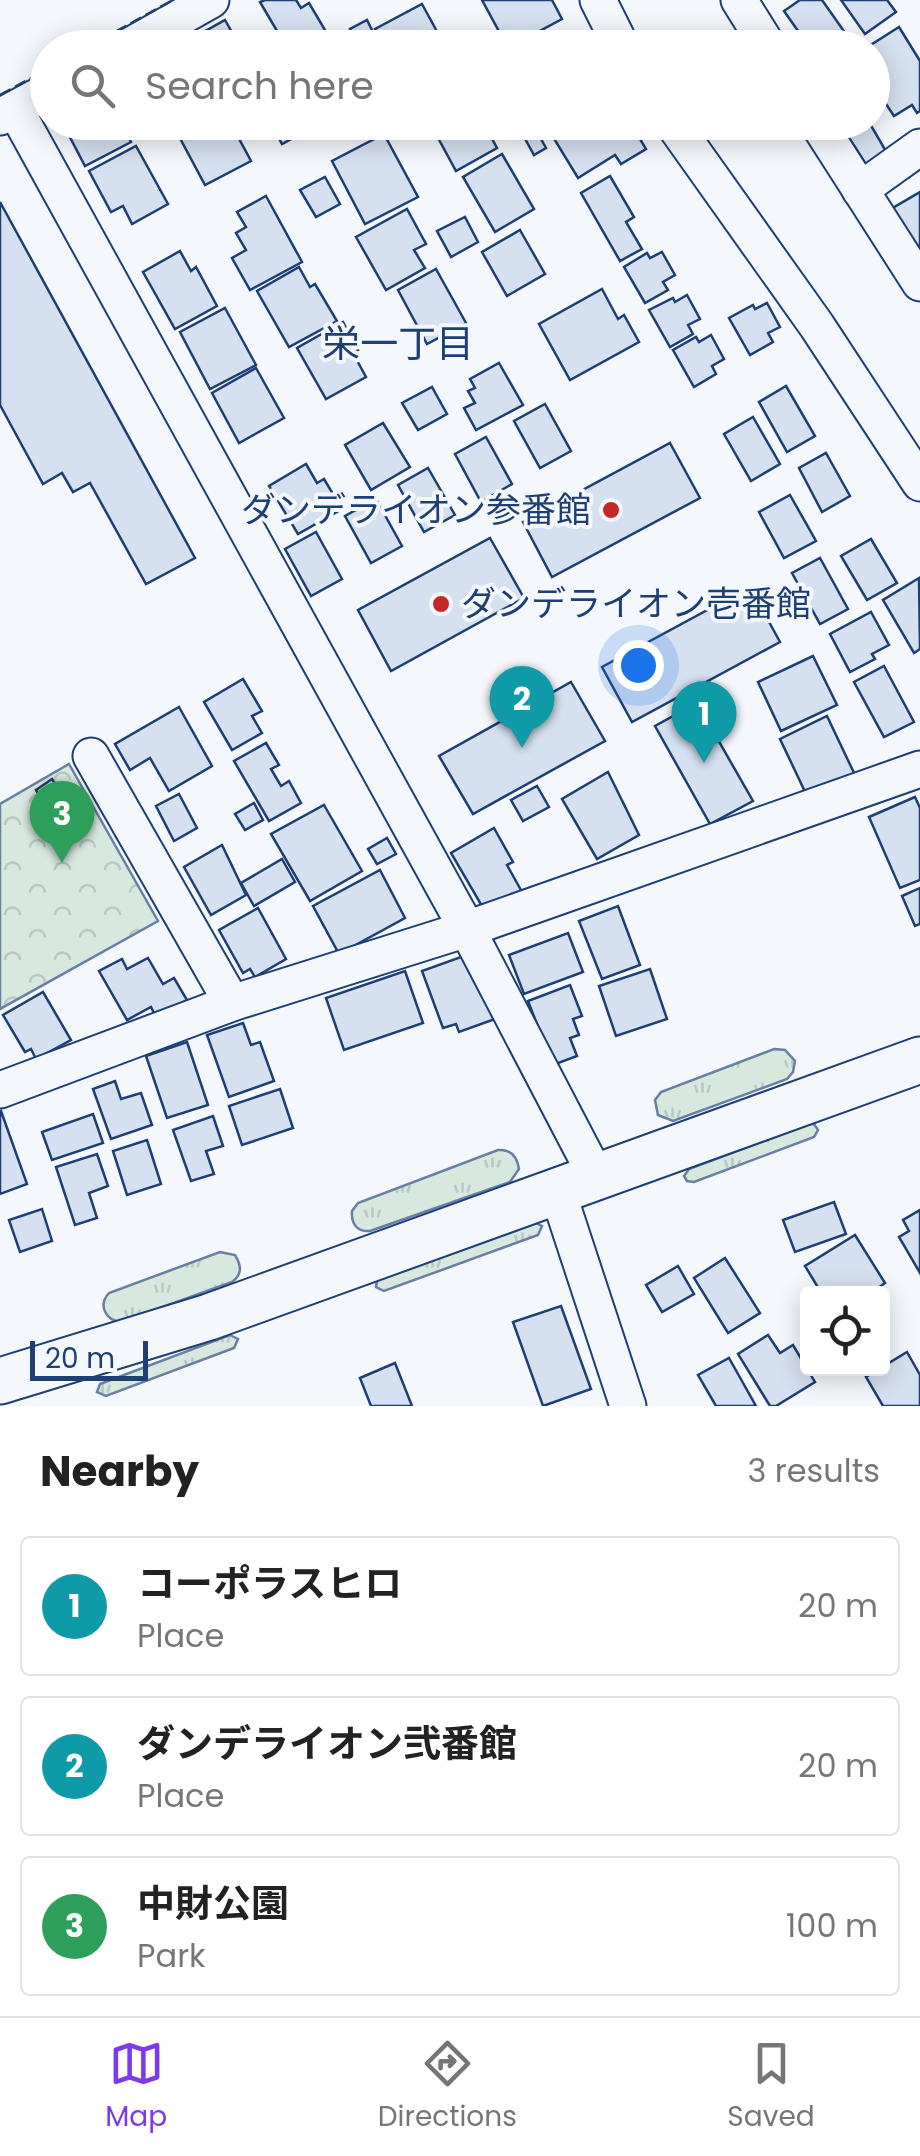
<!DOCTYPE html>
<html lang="en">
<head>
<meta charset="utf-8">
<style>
  :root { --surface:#fff; --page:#f2f2f2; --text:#222; --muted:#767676; --line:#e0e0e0; --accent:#7c3aed }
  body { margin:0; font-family:Poppins,"Noto Sans JP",sans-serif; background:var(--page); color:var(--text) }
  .controls { position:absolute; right:30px; bottom:30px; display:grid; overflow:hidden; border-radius:10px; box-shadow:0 5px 25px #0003 }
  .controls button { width:90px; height:90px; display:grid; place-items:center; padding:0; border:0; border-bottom:2px solid var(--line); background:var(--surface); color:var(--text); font:50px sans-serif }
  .scale { position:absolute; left:30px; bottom:25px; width:118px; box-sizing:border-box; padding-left:10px; border:5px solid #1d3f73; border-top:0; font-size:28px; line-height:35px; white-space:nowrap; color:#1d3f73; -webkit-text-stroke:8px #f4f7fb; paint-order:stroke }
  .you { position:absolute; left:638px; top:665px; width:35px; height:35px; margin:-25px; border:8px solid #fff; border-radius:50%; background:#1a73e8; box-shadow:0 0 0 15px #1a73e833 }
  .badge { display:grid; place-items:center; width:65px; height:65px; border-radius:50%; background:var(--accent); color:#fff; font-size:32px; font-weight:700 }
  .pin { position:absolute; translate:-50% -82px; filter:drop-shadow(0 2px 5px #0008) }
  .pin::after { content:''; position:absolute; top:52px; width:35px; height:30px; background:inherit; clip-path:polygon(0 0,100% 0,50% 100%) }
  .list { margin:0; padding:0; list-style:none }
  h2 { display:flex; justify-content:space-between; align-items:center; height:130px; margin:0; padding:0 40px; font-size:42px }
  h2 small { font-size:32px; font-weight:400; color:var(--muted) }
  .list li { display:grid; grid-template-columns:65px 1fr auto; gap:30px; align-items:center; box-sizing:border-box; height:140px; margin:0 20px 20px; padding:0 20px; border:2px solid var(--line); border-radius:10px }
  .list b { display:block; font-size:38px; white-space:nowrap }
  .list p { margin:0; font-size:32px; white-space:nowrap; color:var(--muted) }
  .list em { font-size:32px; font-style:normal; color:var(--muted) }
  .icon { flex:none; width:55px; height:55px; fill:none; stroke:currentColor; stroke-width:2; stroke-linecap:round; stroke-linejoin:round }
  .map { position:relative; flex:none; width:920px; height:1406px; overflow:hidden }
  .search { position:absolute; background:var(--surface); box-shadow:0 5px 25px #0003; left:30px; right:30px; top:30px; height:110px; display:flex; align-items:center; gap:25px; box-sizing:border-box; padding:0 35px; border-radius:55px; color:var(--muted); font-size:38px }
  .sheet { height:610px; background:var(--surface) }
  nav { display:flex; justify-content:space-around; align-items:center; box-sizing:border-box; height:140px; border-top:2px solid var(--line); background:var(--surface); font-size:28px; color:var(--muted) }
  nav a { display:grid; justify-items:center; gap:5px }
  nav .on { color:var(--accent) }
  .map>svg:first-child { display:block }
  .grass { fill:url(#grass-tufts); stroke:#687fa3; stroke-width:2.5 }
  .park { fill:url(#park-crowns); stroke:#687fa3; stroke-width:2.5 }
  .building { fill:#d5e0f0; stroke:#1d3f73; stroke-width:2.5 }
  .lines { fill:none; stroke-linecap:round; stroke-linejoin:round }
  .minor-casing { stroke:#1d3f73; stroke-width:39 }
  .tertiary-casing { stroke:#1d3f73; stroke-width:49 }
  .minor { stroke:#f4f7fb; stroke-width:35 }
  .tertiary { stroke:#f4f7fb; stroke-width:45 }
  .fence { stroke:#1d3f73; stroke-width:2.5; stroke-dasharray:12 5; stroke-linecap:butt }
  .poi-dot { fill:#c62828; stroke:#f4f7fb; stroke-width:4 }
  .labels { text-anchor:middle; stroke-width:8; stroke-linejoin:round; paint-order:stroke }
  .poi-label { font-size:35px; fill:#1d3f73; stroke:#f4f7fb; text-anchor:end }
  .neighbourhood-label { font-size:38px; fill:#1d3f73; stroke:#f4f7fb }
</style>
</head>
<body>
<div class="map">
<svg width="920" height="1406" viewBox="0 0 920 1406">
  <defs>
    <pattern id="grass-tufts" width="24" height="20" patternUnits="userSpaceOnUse" patternTransform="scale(2.5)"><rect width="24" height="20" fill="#d7e8df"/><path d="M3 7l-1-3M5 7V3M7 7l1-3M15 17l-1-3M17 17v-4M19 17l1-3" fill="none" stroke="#b8c8c3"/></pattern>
    <pattern id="park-crowns" width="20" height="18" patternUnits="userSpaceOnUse" patternTransform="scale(2.5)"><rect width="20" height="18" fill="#d7e8df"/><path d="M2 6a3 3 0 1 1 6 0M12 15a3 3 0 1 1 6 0" fill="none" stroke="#b8c8c3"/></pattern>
  </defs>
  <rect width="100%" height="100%" fill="#f4f7fb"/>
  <!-- grass -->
  <g class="grass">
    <path d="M774,1049l11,1 10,11 -2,11 -6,7 -114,42 -15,-6 -3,-15 6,-8z"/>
    <path d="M809,1124h5l4,6 -4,7 -120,45 -7,-1 -3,-5 5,-7z"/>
    <path d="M498,1150c13,-1 19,6 21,19l-9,13 -140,49c-13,1 -19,-7 -18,-20l6,-8z"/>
    <path d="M534,1222l8,4 -4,9 -154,56 -8,-4 1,-7z"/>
    <path d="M220,1252l15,3c6,10 8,19 -3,27l-111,40c-16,-2 -23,-17 -12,-29z"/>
    <path d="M230,1335l8,4 -4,9 -128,48 -9,-4 3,-8z"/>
  </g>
  <!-- park -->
  <path class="park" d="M69,764l89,157 -158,88v-205z"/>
  <!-- building -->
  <g class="building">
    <path d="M265,0h31l5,8 8,-5 19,32 -21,13h-20l-27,-46z"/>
    <path d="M482,0h70l10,19 -54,29z"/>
    <path d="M800,0h22l31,44 -4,4h-39l-26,-37z"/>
    <path d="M841,0h46l9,12 -31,22z"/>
    <path d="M422,4l24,44h-82l16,-9 -5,-10z"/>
    <path d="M225,20l12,21 12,-6 7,13h-45l-9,-15z"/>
    <path d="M367,20l7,14 -16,10 -8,-15z"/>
    <path d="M899,27l21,34v50l-3,2 -5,-8 -18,11 -22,-33v-35h-6z"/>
    <path d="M62,122h59l10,20 -46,24z"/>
    <path d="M183,122h47l21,39 -46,24 -31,-58z"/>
    <path d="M270,122h53l-41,22z"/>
    <path d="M483,122l14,26 -41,23 -25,-46z"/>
    <path d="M577,122h53l16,27 -25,15 -6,-9 -37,23 -25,-41z"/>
    <path d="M839,122h30l18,31 -20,13z"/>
    <path d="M536,130l10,18 -12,7 -10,-18z"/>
    <path d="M384,134l34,63 -53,27 -33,-63z"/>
    <path d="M136,146l32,58 -36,20 -9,-18 -12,6 -22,-41z"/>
    <path d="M502,154l32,55 -39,23 -32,-55z"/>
    <path d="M610,176l24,41 -8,5 16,27 -22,12 -39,-68z"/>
    <path d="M325,177l15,27 -24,13 -16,-27z"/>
    <path d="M920,192v64l-29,-47z"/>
    <path d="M266,196l36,66 -52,28 -18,-32 14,-8 -10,-17 10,-6 -9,-15z"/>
    <path d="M0,202l195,356 -49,26 -56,-101 -17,9 -11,-19 -19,11 -43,-79z"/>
    <path d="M407,209l19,35 -12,6 11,18 -39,22 -30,-53z"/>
    <path d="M465,217l13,25 -27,15 -14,-26z"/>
    <path d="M520,230l25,44 -38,22 -25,-44z"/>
    <path d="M180,251l11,20 5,-4 21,39 -42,23 -32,-57z"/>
    <path d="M662,252l13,23 -12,7 5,8 -23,13 -21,-36 23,-14 3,5z"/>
    <path d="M299,267l11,20 5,-3 22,37 -48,26 -32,-56z"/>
    <path d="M436,269l30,54 -39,21 -29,-54z"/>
    <path d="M602,289l16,30 6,-4 15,27 -69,38 -31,-56z"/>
    <path d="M687,295l13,24 -12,6 5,9 -23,13 -21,-37 24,-12 2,4z"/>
    <path d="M767,303l13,24 -12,6 5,9 -23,13 -21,-37 24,-13 2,4z"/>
    <path d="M225,308l31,57 -46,24 -30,-57z"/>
    <path d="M343,322l15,28 -5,3 13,24 -40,22 -29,-51z"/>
    <path d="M711,335l13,24 -12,7 4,8 -22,13 -21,-37 23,-13 3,5z"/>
    <path d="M499,363l24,42 -47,25 -12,-22 11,-5 -7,-12 7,-3 -5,-9z"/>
    <path d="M256,368l28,50 -45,25 -27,-50z"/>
    <path d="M786,386l29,50 -28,16 -28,-50z"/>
    <path d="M432,387l15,27 -29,16 -16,-27z"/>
    <path d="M545,404l26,47 -31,17 -26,-47z"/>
    <path d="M753,417l27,47 -29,17 -27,-47z"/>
    <path d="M383,423l27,44 -39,23 -26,-45z"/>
    <path d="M486,437l26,47 -31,18 -26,-48z"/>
    <path d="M670,443l30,55 -148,79 -29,-55z"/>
    <path d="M826,453l24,43 -28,16 -23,-44z"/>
    <path d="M306,464l11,19 7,-4 18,30 -44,25 -29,-48z"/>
    <path d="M428,468l27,47 -31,17 -26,-47z"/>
    <path d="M790,495l26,46 -32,17 -25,-46z"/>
    <path d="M376,499l26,47 -31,17 -26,-47z"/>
    <path d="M316,532l26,47 -31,17 -26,-47z"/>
    <path d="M490,538l34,60 -133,73 -33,-61z"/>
    <path d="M871,539l26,44 -30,17 -26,-44z"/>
    <path d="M820,558l28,51 -28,15 -28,-51z"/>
    <path d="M919,578l1,71 -6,4 -31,-53z"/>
    <path d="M750,587l30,55 -148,80 -30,-55z"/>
    <path d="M871,612l18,33 -17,9 3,5 -25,13 -20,-38z"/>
    <path d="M813,656l24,49 -56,26 -23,-49z"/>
    <path d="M884,666l30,56 -30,15 -30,-55z"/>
    <path d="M243,679l19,32 -10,5 10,17 -30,17 -28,-48z"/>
    <path d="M571,682l34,59 -132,73 -34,-58z"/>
    <path d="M697,703l56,98 -43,23 -55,-98z"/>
    <path d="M179,707l33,59 -43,25 -19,-33 -20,12 -15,-26z"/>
    <path d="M827,716l28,59 -47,23 -28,-59z"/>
    <path d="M266,743l13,22 -8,4 10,17 8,-5 12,22 -32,18 -35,-60z"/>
    <path d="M608,772l31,63 -42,24 -35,-60z"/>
    <path d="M52,779l9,14 -17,10 -8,-13z"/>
    <path d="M537,786l12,21 -26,14 -12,-21z"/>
    <path d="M179,794l18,34 -23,13 -18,-35z"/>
    <path d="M915,797l5,11v72l-20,8 -31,-71z"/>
    <path d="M254,803l9,17 -18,10 -10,-16z"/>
    <path d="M324,805l38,66 -52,30 -39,-67z"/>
    <path d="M494,828l19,34 -6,3 15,27 -36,21 -35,-60z"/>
    <path d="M387,838l9,16 -19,10 -9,-15z"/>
    <path d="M222,845l24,50 -35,20 -27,-48z"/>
    <path d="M282,859l13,23 -41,24 -13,-23z"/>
    <path d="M380,870l25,48 -66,36 -26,-48z"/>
    <path d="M920,888v36l-5,2 -13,-30z"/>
    <path d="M618,906l22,59 -38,14 -23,-58z"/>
    <path d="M258,908l28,51 -31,18 -5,-8 -7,4 -24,-43z"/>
    <path d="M568,933l15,39 -59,22 -15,-39z"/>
    <path d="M472,953l23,66 -36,13 -3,-8 -13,4 -21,-57z"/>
    <path d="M148,958l15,26 11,-6 13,22 -31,17 -5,-10 -24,13 -28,-49 23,-12 5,10z"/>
    <path d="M650,969l17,50 -51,17 -17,-50z"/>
    <path d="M405,971l18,52 -79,27 -18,-52z"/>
    <path d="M570,985l12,31 -9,3 6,16 -9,3 7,18 -24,9 -25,-64z"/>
    <path d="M43,992l28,48 -35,19 -5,-10 -6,3 -22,-37z"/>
    <path d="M243,1023l8,22 9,-3 14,39 -45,16 -22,-62z"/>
    <path d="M187,1042l21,63 -41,13 -21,-62z"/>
    <path d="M115,1081l6,18 20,-6 11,32 -41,14 -18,-50z"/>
    <path d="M280,1089l13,39 -51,17 -13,-39z"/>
    <path d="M1,1111l26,73 -27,10v-82z"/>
    <path d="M93,1114l10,29 -51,17 -10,-28z"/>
    <path d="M213,1116l10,30 -17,5 8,23 -23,7 -18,-51z"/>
    <path d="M147,1140l14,44 -34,11 -14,-44z"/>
    <path d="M97,1154l11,32 -19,7 8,25 -22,7 -19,-58z"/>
    <path d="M834,1202l12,32 -51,18 -12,-32z"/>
    <path d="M42,1209l10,32 -32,11 -11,-32z"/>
    <path d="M920,1210v63l-21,-36 10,-6 -6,-11z"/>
    <path d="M855,1235l30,48 -7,5 4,6h-60l-17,-28z"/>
    <path d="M725,1258l35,55 -32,20 -34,-55z"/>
    <path d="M678,1266l16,28 -32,18 -16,-27z"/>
    <path d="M561,1306l30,83 -48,17 -30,-84z"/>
    <path d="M768,1335l12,18 13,-8 22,37 -39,24h-6l-32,-52z"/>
    <path d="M907,1352l13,23v31h-37l-17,-29z"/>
    <path d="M729,1358l27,48h-40l-18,-31z"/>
    <path d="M395,1363l17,43h-41l-11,-28z"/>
  </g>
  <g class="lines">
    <!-- minor casing -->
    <g class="minor-casing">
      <g id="minor">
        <path d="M598,0l24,48"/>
        <path d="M739,0l30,48"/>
        <path d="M126,48l85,-48"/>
        <path d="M15,109l452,820 130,249"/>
        <path d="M0,117l48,-26"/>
        <path d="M672,122l145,204 103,157"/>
        <path d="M817,122l103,161"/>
        <path d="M860,190l60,-43"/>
        <path d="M91,756l141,247"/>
        <path d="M0,1090l232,-87 235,-74 453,-160"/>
        <path d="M558,1193l70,213"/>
      </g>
    </g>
    <!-- tertiary casing -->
    <g class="tertiary-casing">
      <path id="tertiary" d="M0,1381l209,-64 711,-257"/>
    </g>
    <!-- minor -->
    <use href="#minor" class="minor"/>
    <!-- tertiary -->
    <use href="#tertiary" class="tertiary"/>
    <!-- fence -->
    <g class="fence">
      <path d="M86,48l87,-48"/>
      <path d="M0,95l48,-26"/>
    </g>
  </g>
  <!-- markers -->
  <g class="poi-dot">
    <circle cx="611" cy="510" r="10"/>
    <circle cx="441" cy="604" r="10"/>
  </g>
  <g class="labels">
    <!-- poi labels -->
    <g class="poi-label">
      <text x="591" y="522">ダンデライオン参番館</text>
      <text x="461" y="616" text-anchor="start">ダンデライオン壱番館</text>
    </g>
    <!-- neighbourhood labels -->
    <g class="neighbourhood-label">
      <text x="398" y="357">栄一丁目</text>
    </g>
  </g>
</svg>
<div class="controls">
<button><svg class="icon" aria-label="locate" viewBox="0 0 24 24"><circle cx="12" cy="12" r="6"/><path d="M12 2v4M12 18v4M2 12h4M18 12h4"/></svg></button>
</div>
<div class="scale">20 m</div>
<div class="you"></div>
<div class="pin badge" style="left:704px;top:763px;background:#0f9aa8">1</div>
<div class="pin badge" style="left:522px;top:748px;background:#0f9aa8">2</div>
<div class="pin badge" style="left:62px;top:863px;background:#2e9e5b">3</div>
<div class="search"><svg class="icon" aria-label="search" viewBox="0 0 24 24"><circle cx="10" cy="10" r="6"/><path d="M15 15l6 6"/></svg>Search here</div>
</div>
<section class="sheet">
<h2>Nearby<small>3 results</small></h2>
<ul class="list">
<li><span class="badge" style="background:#0f9aa8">1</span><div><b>コーポラスヒロ</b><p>Place</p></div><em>20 m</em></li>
<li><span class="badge" style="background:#0f9aa8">2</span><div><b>ダンデライオン弐番館</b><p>Place</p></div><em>20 m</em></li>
<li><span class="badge" style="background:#2e9e5b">3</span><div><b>中財公園</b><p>Park</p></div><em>100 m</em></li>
</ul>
</section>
<nav>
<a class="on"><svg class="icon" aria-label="map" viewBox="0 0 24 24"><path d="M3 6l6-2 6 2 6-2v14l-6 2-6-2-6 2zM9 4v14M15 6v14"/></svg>Map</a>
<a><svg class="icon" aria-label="directions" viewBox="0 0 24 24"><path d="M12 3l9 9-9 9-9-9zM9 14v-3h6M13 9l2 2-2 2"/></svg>Directions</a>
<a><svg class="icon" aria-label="saved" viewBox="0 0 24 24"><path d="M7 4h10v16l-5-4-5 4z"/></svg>Saved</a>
</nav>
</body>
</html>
